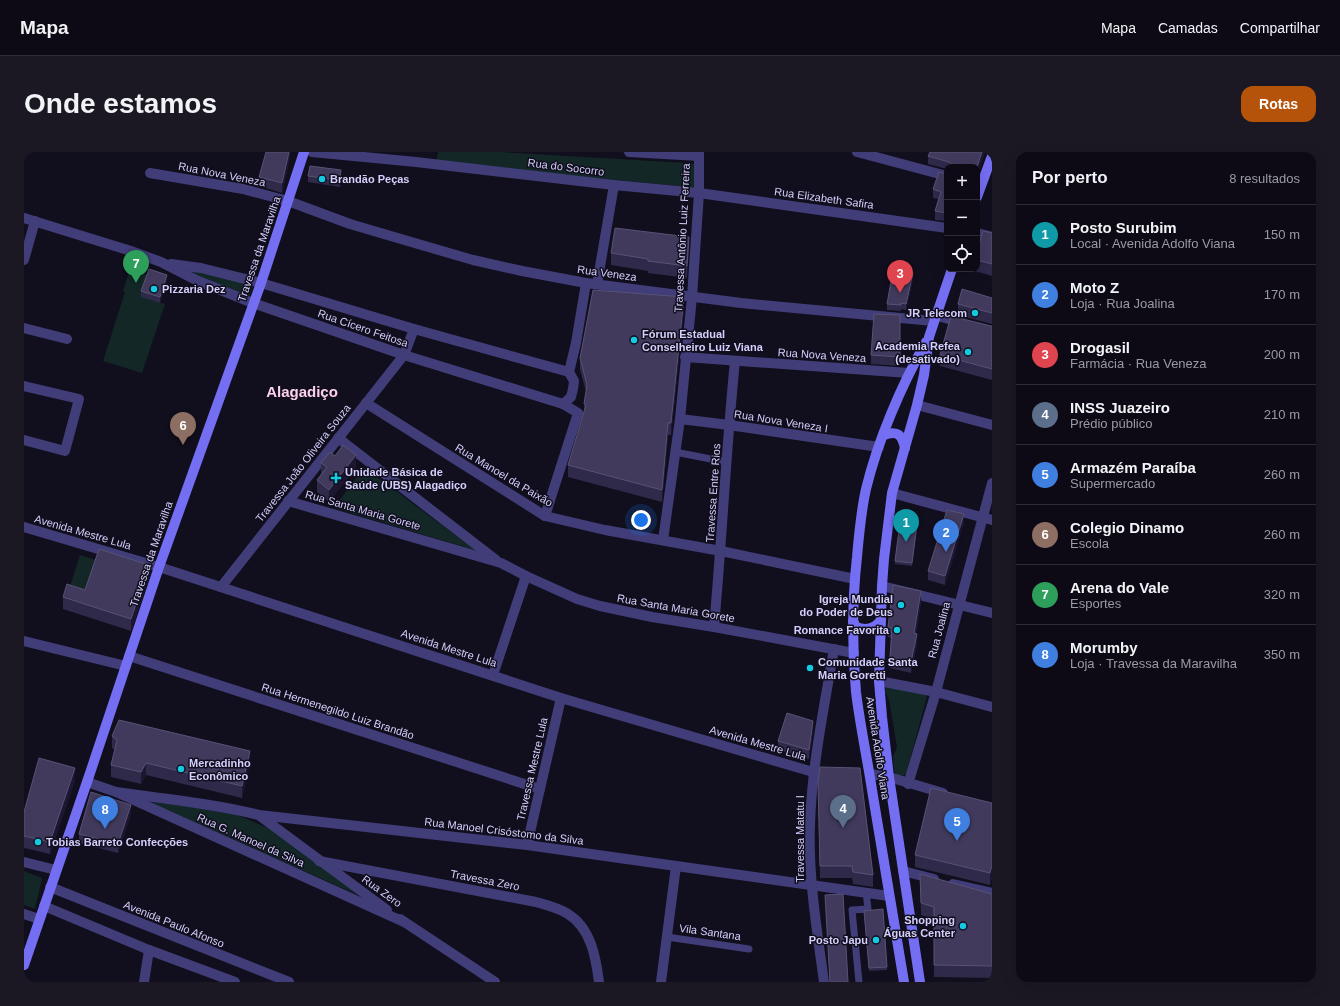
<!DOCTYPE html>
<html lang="pt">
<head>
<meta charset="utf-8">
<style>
  :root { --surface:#0d0a16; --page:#1b1823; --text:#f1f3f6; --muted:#9a9aa1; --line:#2d2b35; --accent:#b45309 }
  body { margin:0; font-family:Helvetica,sans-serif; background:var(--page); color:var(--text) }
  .controls { position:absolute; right:12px; top:12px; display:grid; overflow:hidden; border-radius:8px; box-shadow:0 4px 16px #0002 }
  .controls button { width:36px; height:36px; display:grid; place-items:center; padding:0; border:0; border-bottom:1px solid var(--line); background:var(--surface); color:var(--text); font:20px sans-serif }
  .you { position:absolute; left:617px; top:368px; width:14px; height:14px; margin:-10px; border:3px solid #fff; border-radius:50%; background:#1a73e8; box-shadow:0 0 0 6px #1a73e833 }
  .badge { display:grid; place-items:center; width:26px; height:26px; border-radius:50%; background:var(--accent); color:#fff; font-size:13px; font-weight:700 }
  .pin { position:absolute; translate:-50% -33px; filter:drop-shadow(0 1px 2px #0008) }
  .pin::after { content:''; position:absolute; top:21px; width:14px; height:12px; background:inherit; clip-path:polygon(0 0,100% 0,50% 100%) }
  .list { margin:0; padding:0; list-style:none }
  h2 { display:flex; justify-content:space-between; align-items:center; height:52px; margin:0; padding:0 16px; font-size:17px }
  h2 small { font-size:13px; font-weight:400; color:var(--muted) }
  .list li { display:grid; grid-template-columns:26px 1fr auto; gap:12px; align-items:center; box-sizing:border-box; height:60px; padding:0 16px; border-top:1px solid var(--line) }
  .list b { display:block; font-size:15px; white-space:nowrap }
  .list p { margin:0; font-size:13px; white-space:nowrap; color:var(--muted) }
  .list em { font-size:13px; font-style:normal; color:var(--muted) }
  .icon { flex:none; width:22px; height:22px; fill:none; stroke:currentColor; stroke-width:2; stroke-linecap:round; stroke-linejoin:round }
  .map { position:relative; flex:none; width:968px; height:830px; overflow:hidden; border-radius:12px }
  header { display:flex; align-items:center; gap:24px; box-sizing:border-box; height:56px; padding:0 20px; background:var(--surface); border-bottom:1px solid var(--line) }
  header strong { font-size:19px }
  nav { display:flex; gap:22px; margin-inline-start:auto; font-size:14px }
  .intro { display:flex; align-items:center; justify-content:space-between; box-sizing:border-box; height:96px; padding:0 24px }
  h1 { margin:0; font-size:28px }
  .button { padding:10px 18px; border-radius:12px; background:var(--accent); color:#fff; font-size:14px; font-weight:700 }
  main { display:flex; gap:24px; padding:0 24px }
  aside { flex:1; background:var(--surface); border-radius:12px; box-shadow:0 4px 16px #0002 }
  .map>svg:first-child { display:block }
  .green { fill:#122726 }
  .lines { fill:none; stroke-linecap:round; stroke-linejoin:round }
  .service { stroke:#403d78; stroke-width:7 }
  .minor { stroke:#403d78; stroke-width:10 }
  .tertiary { stroke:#403d78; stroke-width:10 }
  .secondary { stroke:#746ef2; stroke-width:10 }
  .wall { fill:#2f294a }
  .shaded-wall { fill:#1c1631 }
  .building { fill:#413a5d; stroke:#585276 }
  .poi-dot { fill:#14cae1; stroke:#110e1e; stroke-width:1.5 }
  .labels { text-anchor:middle; stroke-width:3; stroke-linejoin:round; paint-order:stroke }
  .street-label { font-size:11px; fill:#d4cffb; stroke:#110e1e }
  .poi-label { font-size:11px; font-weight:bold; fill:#d4cffb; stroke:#110e1e; text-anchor:start }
  .district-label { font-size:15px; font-weight:bold; fill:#fbd1eb; stroke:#110e1e }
</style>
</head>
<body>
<header>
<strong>Mapa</strong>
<nav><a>Mapa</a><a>Camadas</a><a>Compartilhar</a></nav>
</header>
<div class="intro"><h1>Onde estamos</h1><a class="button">Rotas</a></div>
<main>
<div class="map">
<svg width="968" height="830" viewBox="0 0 968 830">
  <rect width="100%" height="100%" fill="#110e1e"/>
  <!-- green -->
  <g class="green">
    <path d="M414,0h63l203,12 -3,24 -265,-25z"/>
    <path d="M159,116l71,16 -6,15 -62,-26z"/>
    <path d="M106,117l19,6 -7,22 23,7 -23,69 -39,-12 22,-69 -2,-1z"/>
    <path d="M340,315l111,83 -141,-42z"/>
    <path d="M56,403l19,6 -14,41 -18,-6z"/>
    <path d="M862,533l40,9 1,3 -21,77 -4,2 -6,-1 -2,-4 -1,-14 4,-10 -8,-47 -4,-8z"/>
    <path d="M125,650l79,9 40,17 97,70z"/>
    <path d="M0,719l18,7 -7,31 -11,-4z"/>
  </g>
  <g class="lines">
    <!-- service -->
    <g class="service">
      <path d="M651,300l51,10"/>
      <path d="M643,785l82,12"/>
      <path d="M835,830l-7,-72 16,-1 -2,-17"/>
    </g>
    <!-- minor -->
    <g class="minor">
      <path d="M288,0l104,10 198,23 85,8 248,35"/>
      <path d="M605,0l70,4"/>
      <path d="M833,0l90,24"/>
      <path d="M126,21l93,16 45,12"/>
      <path d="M953,81l15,4"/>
      <path d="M0,108l11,-39"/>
      <path d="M237,131l153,46 155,43"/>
      <path d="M573,132l17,-99"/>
      <path d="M229,151l151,52 159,49 15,9 -33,103"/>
      <path d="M911,163l27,8"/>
      <path d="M0,176l43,11"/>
      <path d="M661,205l224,16"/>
      <path d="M0,234l55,13 -14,52 -41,-11"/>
      <path d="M342,251l179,113 60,14 116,21 134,28"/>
      <path d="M539,252l8,-7 2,-8 1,-8 -5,-9 7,-29 10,-60"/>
      <path d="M893,253l75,20"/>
      <path d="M656,267l49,6 150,22"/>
      <path d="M314,286l158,122"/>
      <path d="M868,341l100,27"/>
      <path d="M264,349l213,62 25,13 51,23 23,7 52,11 62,10 140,26"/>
      <path d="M639,388l17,-121 12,-122 7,-104v-41"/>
      <path d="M858,434l110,27"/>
      <path d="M197,435l183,-232 10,-26"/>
      <path d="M690,475c8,-88 12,-177 21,-266"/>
      <path d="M0,489l102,25"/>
      <path d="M105,504l411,133"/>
      <path d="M469,523l33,-99"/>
      <path d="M855,529l57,11 56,15"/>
      <path d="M846,622l19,3 54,16"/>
      <path d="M63,630l29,10 288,130"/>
      <path d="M884,632l28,-92 56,-209"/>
      <path d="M92,640c47,7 96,11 143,23l268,30 362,51"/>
      <path d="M236,664l127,94"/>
      <path d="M503,693l34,-147"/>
      <path d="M295,709l217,41c11,3 23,6 32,12 23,14 28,44 31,68"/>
      <path d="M376,767l95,63"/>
      <path d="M120,830l5,-32"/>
      <path d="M637,830l15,-116"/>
      <path d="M800,830c-7,-52 -16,-105 -14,-158 2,-59 14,-116 24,-175"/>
    </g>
    <!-- tertiary -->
    <g class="tertiary">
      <path d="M264,49l62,23 51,15 72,21 49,11 64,12 155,20 192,18"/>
      <path d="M0,66l107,33 30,11 37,19 55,22"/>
      <path d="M147,112l30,4 60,15"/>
      <path d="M0,375l135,40 402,131 252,74 20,1"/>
      <path d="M0,710l32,8"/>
      <path d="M879,719l31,8"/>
      <path d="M929,732l39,9"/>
      <path d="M26,735l239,95"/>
      <path d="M20,754l105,44 86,32"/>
      <path d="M0,762l15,5"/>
    </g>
    <!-- secondary -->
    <g class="secondary">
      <path d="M953,45l15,-41"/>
      <path d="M860,283c14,-5 18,0 21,13"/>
      <path d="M829,469l3,6c10,4 19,2 25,-7"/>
      <path d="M0,813l63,-183 72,-215 102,-284 43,-131"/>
      <path d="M880,830c-11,-64 -21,-128 -32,-192 -5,-33 -12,-65 -16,-98 -4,-45 -4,-90 1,-135 2,-23 4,-46 9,-68 12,-49 35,-103 60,-147"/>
      <path d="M896,830l-31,-205 -7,-60 -3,-36 3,-95 2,-27 8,-66 25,-88 7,-30 5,-38 23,-68"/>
    </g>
  </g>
  <!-- wall -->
  <g class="wall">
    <path d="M266,0v5l-8,36 -23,-7v-9z"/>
    <path d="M906,0h55l-8,23v-8h-30v2l-19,-5v-8z"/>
    <path d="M923,22v47l-12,-1v-9l3,-12 -5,-1v-9z"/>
    <path d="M284,24h33l-1,11 -32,-5z"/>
    <path d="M968,81v43l-17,-5v-2h2v-16z"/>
    <path d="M665,97l-2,29 -39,-5v-2l-37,-6v-12z"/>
    <path d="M889,127l-7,31 -5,-1v2l-14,-1v-6z"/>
    <path d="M143,130l-7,21 -19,-6v-6z"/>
    <path d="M968,146v26l-34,-9v-11z"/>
    <path d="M660,157l-13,126h-3l-6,67 -94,-25v-12l16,-52v-9l2,-12 -6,-22v-12z"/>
    <path d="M876,163v51l-29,-2v-9z"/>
    <path d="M967,174h1v54l-52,-14v-11z"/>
    <path d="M311,304l21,11 -27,35 -12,-10v-12l4,-5v-12z"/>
    <path d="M894,368l-6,46 -17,-2v-3z"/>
    <path d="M940,371l-19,62 -17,-5v-9z"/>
    <path d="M125,425l-18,54 -68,-22v-12l22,-7z"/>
    <path d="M897,450l-5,32 1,11 -6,28 -21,-5v-11l1,-19 -3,-1v-10z"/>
    <path d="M789,578l-4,29 -31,-9v-9z"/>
    <path d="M88,584l138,27 -8,35 -96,-23 -5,9 -30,-7v-12l4,-15 -3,-2z"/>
    <path d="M51,628l-25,74 -26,-6v-36z"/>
    <path d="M794,642l55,81v12l-20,-3 -1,-6h-32z"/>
    <path d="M968,651v74l-2,8 -75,-18v-12z"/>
    <path d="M107,662l-13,39 -39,-10v-9z"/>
    <path d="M896,722l72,20v84l-58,-1v-58l-13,-4z"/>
    <path d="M819,742l5,88h-18l-5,-87z"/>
    <path d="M840,762l23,53v3l-18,1z"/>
  </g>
  <!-- shaded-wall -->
  <g class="shaded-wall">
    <path d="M265,0h1v5l-8,36v-10z"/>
    <path d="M958,0h3l-8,23v-8z"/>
    <path d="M317,18v6l-1,11v-7z"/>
    <path d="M665,85v12l-2,29v-12z"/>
    <path d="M889,121v6l-7,31v-6z"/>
    <path d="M143,123v7l-7,21v-6z"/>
    <path d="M660,145v12l-13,126v-12z"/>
    <path d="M644,271v12l-6,67v-12z"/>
    <path d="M332,303v12l-27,35v-12z"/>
    <path d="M940,362v9l-19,62v-9z"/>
    <path d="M125,413v12l-18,54v-12z"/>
    <path d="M897,439v11l-7,42v-11z"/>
    <path d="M893,482v11l-6,28v-11z"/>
    <path d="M789,569v9l-4,29v-9z"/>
    <path d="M226,599v12l-8,35v-12z"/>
    <path d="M122,611v12l-5,9v-12z"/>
    <path d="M51,616v12l-25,74v-12z"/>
    <path d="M107,653v9l-13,39v-9z"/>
    <path d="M968,713v12l-2,8v-12z"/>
  </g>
  <!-- building -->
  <g class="building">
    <path d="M242,0h23l-7,31 -23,-6z"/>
    <path d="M906,0h52l-5,15h-24v-1l-4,-4 -21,-6z"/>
    <path d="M286,14l31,4 -1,10 -32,-4z"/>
    <path d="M915,20l8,2v39l-12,-2 6,-19 -8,-3z"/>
    <path d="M591,76l74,9 -2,29 -39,-5v-2l-37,-6z"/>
    <path d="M959,79l9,2v31l-15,-4v-7z"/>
    <path d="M125,117l18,6 -7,22 -19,-6z"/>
    <path d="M869,118l20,3 -7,31 -5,-1v2l-14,-1z"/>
    <path d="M938,137l30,9v15l-34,-9z"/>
    <path d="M569,138l91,7 -13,126h-3l-6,67 -94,-25 18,-60 -2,-1 3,-19 -7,-27z"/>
    <path d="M850,162l26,1v42l-29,-2z"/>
    <path d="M927,164l40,10h1v43l-52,-14z"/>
    <path d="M319,293l13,10 -27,35 -12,-10 10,-13 -6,-4 9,-11 5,4z"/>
    <path d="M923,358l17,4 -19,62 -17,-5z"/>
    <path d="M877,363l17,2 -6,46 -17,-2z"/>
    <path d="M75,397l50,16 -18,54 -68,-22 4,-13 18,6z"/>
    <path d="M869,433l28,6 -7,42 3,1 -6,28 -21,-5 2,-29 -4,-1z"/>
    <path d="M763,561l26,8 -4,29 -31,-9z"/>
    <path d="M95,568l131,31 -8,35 -96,-23 -5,9 -30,-7 6,-25 -5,-4z"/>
    <path d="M15,606l36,10 -25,74 -26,-6v-24z"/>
    <path d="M796,615l40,1 13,107 -20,-3 -1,-6h-32l-2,-84z"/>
    <path d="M907,636l61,15v62l-2,8 -75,-18z"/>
    <path d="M67,640l40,13 -13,39 -39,-10z"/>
    <path d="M896,722l72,20v72l-58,-1v-58l-13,-4z"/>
    <path d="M819,742l5,88h-18l-5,-87z"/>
    <path d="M859,757l4,58 -18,1 -5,-57z"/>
  </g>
  <!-- markers -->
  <g class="poi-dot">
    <circle cx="298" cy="27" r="4"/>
    <circle cx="130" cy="137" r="4"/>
    <circle cx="951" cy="161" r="4"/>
    <circle cx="610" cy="188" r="4"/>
    <circle cx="944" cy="200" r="4"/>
    <path d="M310 320h4v4h4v4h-4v4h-4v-4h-4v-4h4z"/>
    <circle cx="877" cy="453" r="4"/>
    <circle cx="873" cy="478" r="4"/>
    <circle cx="786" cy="516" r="4"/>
    <circle cx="157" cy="617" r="4"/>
    <circle cx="14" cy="690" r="4"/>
    <circle cx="939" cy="774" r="4"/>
    <circle cx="852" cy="788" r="4"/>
  </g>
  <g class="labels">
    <!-- street labels -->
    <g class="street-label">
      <text transform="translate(542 15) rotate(7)" y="4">Rua do Socorro</text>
      <text transform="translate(198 22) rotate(11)" y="4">Rua Nova Veneza</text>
      <text transform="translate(800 46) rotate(8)" y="4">Rua Elizabeth Safira</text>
      <text transform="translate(658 86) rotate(-87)" y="4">Travessa Antônio Luiz Ferreira</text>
      <text transform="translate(235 97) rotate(-71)" y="4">Travessa da Maravilha</text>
      <text transform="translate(583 121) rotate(8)" y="4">Rua Veneza</text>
      <text transform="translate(339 176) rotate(19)" y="4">Rua Cícero Feitosa</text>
      <text transform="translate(798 203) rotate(4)" y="4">Rua Nova Veneza</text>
      <text transform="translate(757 269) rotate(9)" y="4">Rua Nova Veneza I</text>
      <text transform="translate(279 311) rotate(-52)" y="4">Travessa João Oliveira Souza</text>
      <text transform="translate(480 323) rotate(31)" y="4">Rua Manoel da Paixão</text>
      <text transform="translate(689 341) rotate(-86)" y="4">Travessa Entre Rios</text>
      <text transform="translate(339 358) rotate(16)" y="4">Rua Santa Maria Gorete</text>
      <text transform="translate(59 380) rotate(16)" y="4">Avenida Mestre Lula</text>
      <text transform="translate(127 402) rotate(-71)" y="4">Travessa da Maravilha</text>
      <text transform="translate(652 456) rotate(10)" y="4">Rua Santa Maria Gorete</text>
      <text transform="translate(915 478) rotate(-75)" y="4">Rua Joalina</text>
      <text transform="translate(425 496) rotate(18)" y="4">Avenida Mestre Lula</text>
      <text transform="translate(314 559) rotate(18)" y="4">Rua Hermenegildo Luiz Brandão</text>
      <text transform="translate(734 591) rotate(16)" y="4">Avenida Mestre Lula</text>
      <text transform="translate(854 596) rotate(81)" y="4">Avenida Adolfo Viana</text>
      <text transform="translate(508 617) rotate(-77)" y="4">Travessa Mestre Lula</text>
      <text transform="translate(480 679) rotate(7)" y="4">Rua Manoel Crisóstomo da Silva</text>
      <text transform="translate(776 687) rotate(-90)" y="4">Travessa Matatu I</text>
      <text transform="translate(227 688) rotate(24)" y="4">Rua G. Manoel da Silva</text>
      <text transform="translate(461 728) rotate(11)" y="4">Travessa Zero</text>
      <text transform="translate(358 739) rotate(36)" y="4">Rua Zero</text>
      <text transform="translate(150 772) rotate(22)" y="4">Avenida Paulo Afonso</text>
      <text transform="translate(686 780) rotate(8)" y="4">Vila Santana</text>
    </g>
    <!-- poi labels -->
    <g class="poi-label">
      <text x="306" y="31">Brandão Peças</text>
      <text x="138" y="141">Pizzaria Dez</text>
      <text x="943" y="165" text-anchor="end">JR Telecom</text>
      <text x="618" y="186">Fórum Estadual<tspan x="618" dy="13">Conselheiro Luiz Viana</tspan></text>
      <text x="936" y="198" text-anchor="end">Academia Refea<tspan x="936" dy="13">(desativado)</tspan></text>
      <text x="321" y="324">Unidade Básica de<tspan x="321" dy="13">Saúde (UBS) Alagadiço</tspan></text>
      <text x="869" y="451" text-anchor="end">Igreja Mundial<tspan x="869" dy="13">do Poder de Deus</tspan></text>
      <text x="865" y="482" text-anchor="end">Romance Favorita</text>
      <text x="794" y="514">Comunidade Santa<tspan x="794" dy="13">Maria Goretti</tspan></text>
      <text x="165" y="615">Mercadinho<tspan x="165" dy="13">Econômico</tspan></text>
      <text x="22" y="694">Tobias Barreto Confecções</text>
      <text x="931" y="772" text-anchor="end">Shopping<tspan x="931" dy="13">Águas Center</tspan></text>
      <text x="844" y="792" text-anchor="end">Posto Japu</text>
    </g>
    <!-- district labels -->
    <g class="district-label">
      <text x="278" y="245">Alagadiço</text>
    </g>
  </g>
</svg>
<div class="controls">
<button>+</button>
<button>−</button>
<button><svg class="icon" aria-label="locate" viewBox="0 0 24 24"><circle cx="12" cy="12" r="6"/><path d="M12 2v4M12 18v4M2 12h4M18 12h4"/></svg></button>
</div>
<div class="you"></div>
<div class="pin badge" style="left:882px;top:390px;background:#0f9aa8">1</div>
<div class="pin badge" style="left:922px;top:400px;background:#3f7fe0">2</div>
<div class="pin badge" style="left:876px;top:141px;background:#e0444e">3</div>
<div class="pin badge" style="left:819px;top:676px;background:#5c6f8a">4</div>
<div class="pin badge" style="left:933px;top:689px;background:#3f7fe0">5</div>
<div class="pin badge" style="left:159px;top:293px;background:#8d6e63">6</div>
<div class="pin badge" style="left:112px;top:131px;background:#2e9e5b">7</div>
<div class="pin badge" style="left:81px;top:677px;background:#3f7fe0">8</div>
</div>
<aside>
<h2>Por perto<small>8 resultados</small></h2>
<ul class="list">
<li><span class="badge" style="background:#0f9aa8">1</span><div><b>Posto Surubim</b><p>Local · Avenida Adolfo Viana</p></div><em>150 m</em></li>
<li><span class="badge" style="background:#3f7fe0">2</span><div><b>Moto Z</b><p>Loja · Rua Joalina</p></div><em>170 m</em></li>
<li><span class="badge" style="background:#e0444e">3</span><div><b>Drogasil</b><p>Farmácia · Rua Veneza</p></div><em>200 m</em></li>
<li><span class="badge" style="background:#5c6f8a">4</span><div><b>INSS Juazeiro</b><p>Prédio público</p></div><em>210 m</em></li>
<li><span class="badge" style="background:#3f7fe0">5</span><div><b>Armazém Paraíba</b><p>Supermercado</p></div><em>260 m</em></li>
<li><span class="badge" style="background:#8d6e63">6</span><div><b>Colegio Dinamo</b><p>Escola</p></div><em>260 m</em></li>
<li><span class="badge" style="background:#2e9e5b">7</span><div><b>Arena do Vale</b><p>Esportes</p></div><em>320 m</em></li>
<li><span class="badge" style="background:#3f7fe0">8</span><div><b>Morumby</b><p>Loja · Travessa da Maravilha</p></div><em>350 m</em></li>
</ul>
</aside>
</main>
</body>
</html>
